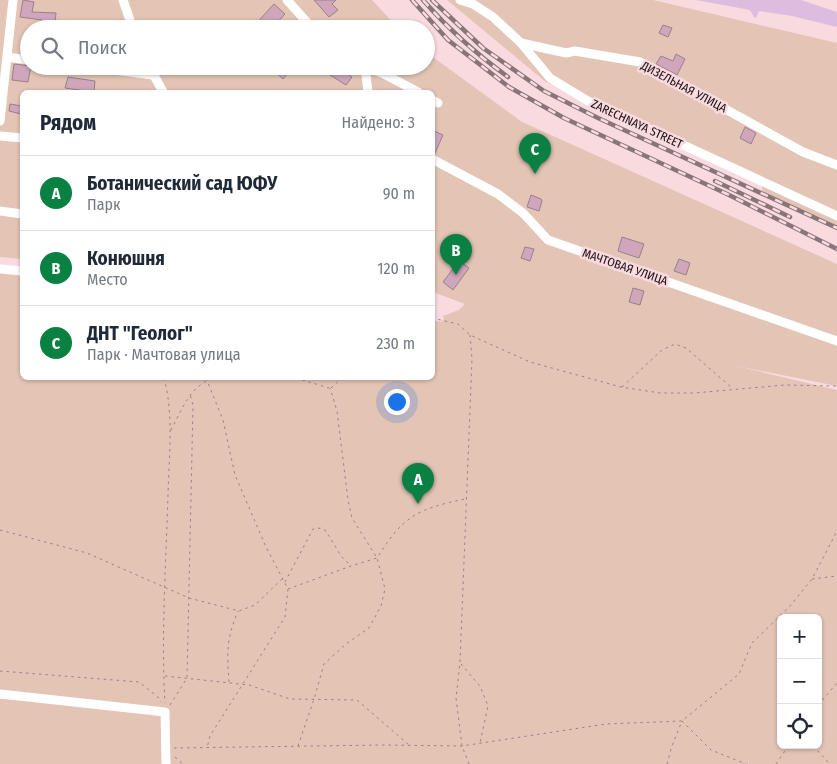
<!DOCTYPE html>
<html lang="ru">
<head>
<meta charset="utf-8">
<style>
  :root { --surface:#fff; --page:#f6f6f7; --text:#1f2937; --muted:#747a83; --line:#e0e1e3; --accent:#0b8043 }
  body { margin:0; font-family:"Fira Sans Condensed",sans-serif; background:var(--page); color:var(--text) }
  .controls { position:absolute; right:15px; bottom:15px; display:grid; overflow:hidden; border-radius:8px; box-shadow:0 1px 4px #0004 }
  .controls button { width:45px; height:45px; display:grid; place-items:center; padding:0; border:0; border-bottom:1px solid var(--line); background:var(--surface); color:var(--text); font:25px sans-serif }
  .you { position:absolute; left:396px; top:401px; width:18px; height:18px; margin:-12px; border:4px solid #fff; border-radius:50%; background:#1a73e8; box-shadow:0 0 0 8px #1a73e833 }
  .badge { display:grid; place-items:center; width:32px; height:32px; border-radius:50%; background:var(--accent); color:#fff; font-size:16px; font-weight:700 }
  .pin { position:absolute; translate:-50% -41px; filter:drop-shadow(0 1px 2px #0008) }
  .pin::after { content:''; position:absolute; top:26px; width:18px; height:15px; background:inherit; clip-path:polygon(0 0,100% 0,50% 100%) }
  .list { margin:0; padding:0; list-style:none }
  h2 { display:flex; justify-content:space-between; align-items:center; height:65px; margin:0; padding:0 20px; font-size:21px }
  h2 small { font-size:16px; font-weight:400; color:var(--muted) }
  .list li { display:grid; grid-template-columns:32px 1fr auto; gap:15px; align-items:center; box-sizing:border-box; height:75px; padding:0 20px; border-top:1px solid var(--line) }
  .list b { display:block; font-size:19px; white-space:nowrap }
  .list p { margin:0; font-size:16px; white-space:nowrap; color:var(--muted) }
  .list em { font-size:16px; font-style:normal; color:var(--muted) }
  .icon { flex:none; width:28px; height:28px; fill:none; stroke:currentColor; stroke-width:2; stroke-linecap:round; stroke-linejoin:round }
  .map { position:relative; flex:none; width:837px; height:764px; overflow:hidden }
  .search { position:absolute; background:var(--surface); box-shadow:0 1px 4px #0004; left:20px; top:20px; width:415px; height:55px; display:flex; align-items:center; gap:12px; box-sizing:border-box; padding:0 18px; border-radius:28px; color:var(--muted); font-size:19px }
  .panel { position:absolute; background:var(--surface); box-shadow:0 1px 4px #0004; left:20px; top:90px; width:415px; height:290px; border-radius:8px }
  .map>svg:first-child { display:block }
  .green { fill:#e3c4b5; fill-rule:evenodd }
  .water { fill:#dcbddf }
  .building { fill:#cfa6bc; stroke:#98808c }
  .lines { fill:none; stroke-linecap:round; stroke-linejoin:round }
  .path { stroke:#998387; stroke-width:1; stroke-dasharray:2.5 4; stroke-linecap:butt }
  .minor { stroke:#fff; stroke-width:9 }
  .rail-casing { stroke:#897579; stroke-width:4.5 }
  .rail { stroke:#f8dadf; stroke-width:2.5; stroke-dasharray:8; stroke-linecap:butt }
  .labels { text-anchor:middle; stroke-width:5; stroke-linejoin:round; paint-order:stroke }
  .street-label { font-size:12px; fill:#1a1012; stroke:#f8dadf }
</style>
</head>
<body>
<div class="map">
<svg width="837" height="764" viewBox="0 0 837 764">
  <rect width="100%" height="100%" fill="#f8dadf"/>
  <!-- green -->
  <g class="green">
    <path d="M0,0h372l27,29h-370v37h397v-14l96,70 315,142v122l-105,-21 105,25v374h-837v-491l22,2v103h410l1,-58 8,2 3,-3 -1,-3 16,-6 6,-6 -32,-12 -1,-200h-410v167l-22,-2zM781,618h37v127h-37z"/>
    <path d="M447,0h206l184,43v169l-29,-10 -161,-79 -101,-41z"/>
    <path d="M762,185l75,32v9l-72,-33 -3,-3z"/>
  </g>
  <!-- water -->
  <path class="water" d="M696,0h105l36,12v15l-45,-11 -33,-5 -3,7 -2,-1 -4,-7z"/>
  <!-- building -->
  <g class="building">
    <path d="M23,0l11,2 -2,10 24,1 -1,10 -13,1v-4l-22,-3z"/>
    <path d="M314,0h22l-4,4 6,6 -9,7z"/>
    <path d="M274,4l11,10 -14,15h-20z"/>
    <path d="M663,25l9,3 -4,9 -9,-4z"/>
    <path d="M676,54l9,5 -8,16 -21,-11 5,-8 12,5z"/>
    <path d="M14,64l17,2 -3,16 -16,-2z"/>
    <path d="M269,66h14l6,6 -6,7z"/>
    <path d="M331,66h11v4l10,7 -6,8 -16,-10z"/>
    <path d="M68,77l27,4 -1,11 -29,-4z"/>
    <path d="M10,104l12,2 -1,8 -12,-3z"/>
    <path d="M745,127l11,6 -5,11 -11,-6z"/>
    <path d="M432,130l11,5 -8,18h-3z"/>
    <path d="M531,195l10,4 1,2 -3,10 -12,-4z"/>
    <path d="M622,237l22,7 -5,14 -21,-7z"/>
    <path d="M525,247l9,2 -4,12 -9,-3z"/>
    <path d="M679,259l11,4 -4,12 -12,-4z"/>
    <path d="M459,261l10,7 -16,22 -10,-8z"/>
    <path d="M633,288l11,3 -4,14 -11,-3z"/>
  </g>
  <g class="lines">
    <!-- path -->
    <g class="path">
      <path d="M432,318l26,6 12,11 60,27 91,25 39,6h34l91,-8 52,1"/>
      <path d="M164,378c10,37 5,78 4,117 -2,69 -7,140 -3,208"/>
      <path d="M206,378l17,42 12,55 31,72 22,42 -3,28 -75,119 -3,12"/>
      <path d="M296,378l33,10"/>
      <path d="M622,387l40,-37 13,-6 11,4 46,40"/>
      <path d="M331,388l11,-10"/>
      <path d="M171,430c10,-19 19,-44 42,-52"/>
      <path d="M0,530l87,23 102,45 50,13 16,-6 27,-26"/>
      <path d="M812,579l25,-3"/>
      <path d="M285,582l28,-53 8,-1 5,3 15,25 9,9"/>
      <path d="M288,589l63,-23 26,-8c26,-42 40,-49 88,-59"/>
      <path d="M461,664l19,22 8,20 -8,37"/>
      <path d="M0,671l139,11 20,16 2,4"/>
      <path d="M165,676l84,9 41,14 67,1 52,45"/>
      <path d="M229,682c-2,-30 -3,-42 9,-71"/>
      <path d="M170,705l17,-27 6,-273 -3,-11"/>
      <path d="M818,705l19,-22"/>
      <path d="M815,745l1,4 14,15"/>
      <path d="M298,746l16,-47 10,-35 22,-20 23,-16 12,-22 4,-17 -8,-31 -25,-40 -4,-18 -11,-89 -7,-23"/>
      <path d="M174,748l209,-3 79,1 144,-22 76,-3 57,-47 13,-31 38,-37 22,-27 25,-48"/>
      <path d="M175,757l8,7"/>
      <path d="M469,764l-7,-18 -6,-48 4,-35 12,-304 -2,-24"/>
      <path d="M667,764l5,-18 10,-25 29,29 35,14"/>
      <path d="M776,764l13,-19"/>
    </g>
    <!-- minor -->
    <g class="minor">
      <path d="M123,0l10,29"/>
      <path d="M287,0l26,29"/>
      <path d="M460,0l13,4 20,13 28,26 29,35 38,23 249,115"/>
      <path d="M521,43l45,10 9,-2 65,11 163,90 34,13"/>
      <path d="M7,57l22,3"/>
      <path d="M83,66l70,9"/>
      <path d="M149,66l14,26"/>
      <path d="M365,66l17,7 36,19"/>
      <path d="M365,67l3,25"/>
      <path d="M432,100l6,3"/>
      <path d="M0,121l13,-121"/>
      <path d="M0,136l22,2"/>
      <path d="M432,159l66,35 25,19 25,27 289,101"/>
      <path d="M0,211l22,3"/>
      <path d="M0,269l22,2"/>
      <path d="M0,694l165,18 1,52"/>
    </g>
    <!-- rail casing -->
    <g class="rail-casing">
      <g id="rail">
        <path d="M412,0l36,40 61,47 55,31 163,76 110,55"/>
        <path d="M423,0c27,31 52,53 85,77"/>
        <path d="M432,0l51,48 61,43 54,27 239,110"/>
        <path d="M715,181l75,36"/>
      </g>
    </g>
    <!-- rail -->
    <use href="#rail" class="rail"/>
  </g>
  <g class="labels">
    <!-- street labels -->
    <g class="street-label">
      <text transform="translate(684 87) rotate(28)" y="4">ДИЗЕЛЬНАЯ УЛИЦА</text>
      <text transform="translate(637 124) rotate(25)" y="4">ZARECHNAYA STREET</text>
      <text transform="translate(625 267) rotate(19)" y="4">МАЧТОВАЯ УЛИЦА</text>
    </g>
  </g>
</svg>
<div class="controls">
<button>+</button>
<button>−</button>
<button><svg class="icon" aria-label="locate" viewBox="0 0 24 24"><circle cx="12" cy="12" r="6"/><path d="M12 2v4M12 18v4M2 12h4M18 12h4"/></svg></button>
</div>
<div class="you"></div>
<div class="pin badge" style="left:418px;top:504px">A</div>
<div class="pin badge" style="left:456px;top:275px">B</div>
<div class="pin badge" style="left:535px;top:174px">C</div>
<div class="search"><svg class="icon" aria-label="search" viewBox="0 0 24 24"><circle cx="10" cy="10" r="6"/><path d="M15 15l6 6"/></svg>Поиск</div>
<section class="panel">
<h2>Рядом<small>Найдено: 3</small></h2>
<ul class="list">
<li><span class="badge">A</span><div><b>Ботанический сад ЮФУ</b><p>Парк</p></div><em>90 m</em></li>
<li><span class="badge">B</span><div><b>Конюшня</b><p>Место</p></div><em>120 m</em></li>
<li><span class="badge">C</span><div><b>ДНТ &quot;Геолог&quot;</b><p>Парк · Мачтовая улица</p></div><em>230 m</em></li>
</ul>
</section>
</div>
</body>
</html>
